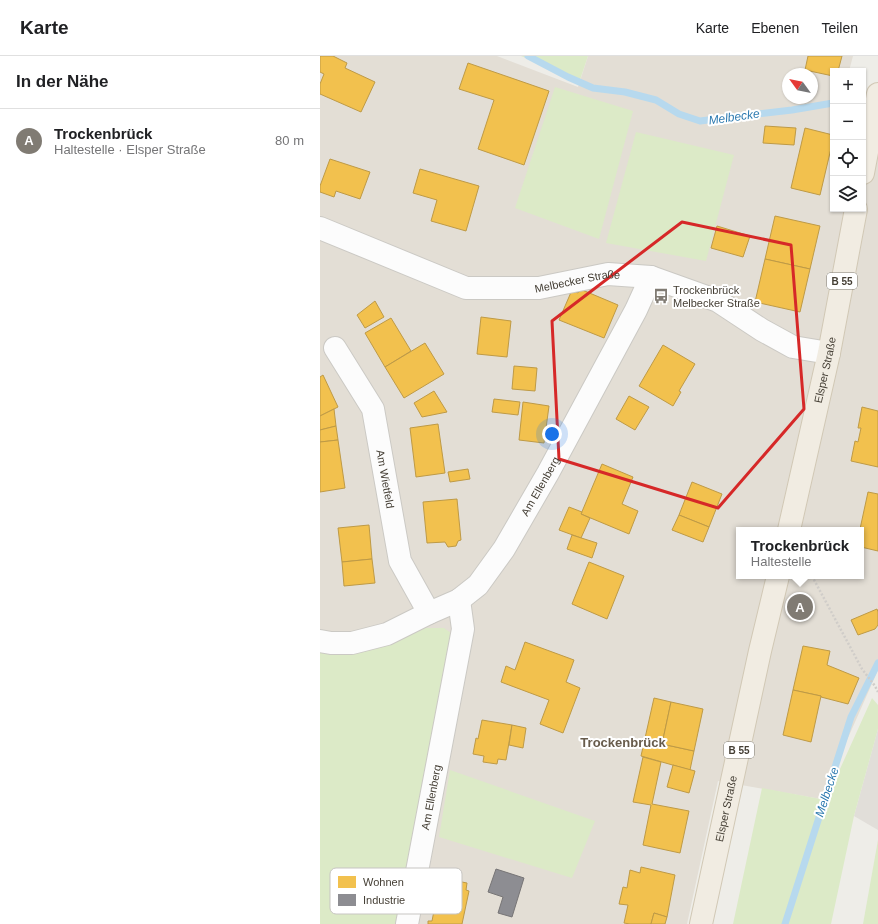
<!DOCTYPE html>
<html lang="de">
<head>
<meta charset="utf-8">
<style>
  :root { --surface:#fff; --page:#f6f6f6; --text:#202124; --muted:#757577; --line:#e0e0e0; --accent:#807b73 }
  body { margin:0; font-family:Arial,sans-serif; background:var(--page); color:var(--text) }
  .controls { position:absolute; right:12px; top:12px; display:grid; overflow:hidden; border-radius:0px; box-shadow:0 1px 3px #0004 }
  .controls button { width:36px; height:36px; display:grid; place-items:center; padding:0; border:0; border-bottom:1px solid var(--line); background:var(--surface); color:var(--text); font:20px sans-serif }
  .compass { position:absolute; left:462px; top:12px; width:36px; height:36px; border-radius:50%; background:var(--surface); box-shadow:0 1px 3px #0004; rotate:303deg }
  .you { position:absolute; left:232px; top:378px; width:14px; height:14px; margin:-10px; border:3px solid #fff; border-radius:50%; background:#1a73e8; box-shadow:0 0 0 6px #1a73e833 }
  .badge { display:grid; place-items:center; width:26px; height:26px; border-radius:50%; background:var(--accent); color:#fff; font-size:13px; font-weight:700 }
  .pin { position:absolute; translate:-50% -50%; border:2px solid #fff; box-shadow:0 1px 4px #0006 }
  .popup { position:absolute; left:416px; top:471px; width:128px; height:52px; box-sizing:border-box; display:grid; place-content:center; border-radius:0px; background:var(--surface); filter:drop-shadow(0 1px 3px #0005); font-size:13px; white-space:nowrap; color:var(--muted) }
  .popup b { font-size:15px; color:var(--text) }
  .popup::after { content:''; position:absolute; left:50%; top:100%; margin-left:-8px; border:8px solid transparent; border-top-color:var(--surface) }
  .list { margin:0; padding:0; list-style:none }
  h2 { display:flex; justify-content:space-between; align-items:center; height:52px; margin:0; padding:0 16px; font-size:17px }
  h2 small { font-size:13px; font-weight:400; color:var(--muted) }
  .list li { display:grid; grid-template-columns:26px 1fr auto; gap:12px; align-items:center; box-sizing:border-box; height:64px; padding:0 16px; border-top:1px solid var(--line) }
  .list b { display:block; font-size:15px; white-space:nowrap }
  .list p { margin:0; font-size:13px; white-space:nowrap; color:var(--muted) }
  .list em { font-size:13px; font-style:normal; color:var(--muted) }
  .icon { flex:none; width:22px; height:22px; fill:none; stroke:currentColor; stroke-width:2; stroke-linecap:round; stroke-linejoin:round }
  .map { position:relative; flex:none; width:558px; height:868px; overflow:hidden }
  header { display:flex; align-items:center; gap:24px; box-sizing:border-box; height:56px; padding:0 20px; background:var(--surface); border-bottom:1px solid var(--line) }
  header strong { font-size:19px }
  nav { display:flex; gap:22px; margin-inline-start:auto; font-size:14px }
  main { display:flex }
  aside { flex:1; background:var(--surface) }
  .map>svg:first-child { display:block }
  .residential { fill:#e3ded5; fill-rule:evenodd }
  .industrial { fill:#e1ded9 }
  .green { fill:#dceac7 }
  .homes { fill:#f2c14e; stroke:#be9a46 }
  .industry { fill:#8d8d92; stroke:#777576 }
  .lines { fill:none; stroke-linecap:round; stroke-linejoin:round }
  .stream { stroke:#b7d9ee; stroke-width:7 }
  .minor-casing { stroke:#cbc9c4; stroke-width:24 }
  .major-casing { stroke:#d1c8b5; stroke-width:24 }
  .path { stroke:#d0cdc9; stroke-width:2.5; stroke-dasharray:2 2; stroke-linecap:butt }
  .minor { stroke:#fcfcfc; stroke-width:22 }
  .major { stroke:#f1ece2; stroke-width:22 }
  .marked { fill:none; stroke:#d62828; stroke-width:3; stroke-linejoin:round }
  .labels { text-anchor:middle; stroke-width:4; stroke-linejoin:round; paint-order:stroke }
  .shield { fill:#fff; stroke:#7c7871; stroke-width:1 }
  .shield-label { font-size:10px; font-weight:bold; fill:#443e34 }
  .street-label { font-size:11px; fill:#443e34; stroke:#fff }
  .poi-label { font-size:11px; fill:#443e34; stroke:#fff; text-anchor:start }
  .water-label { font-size:12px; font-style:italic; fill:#2d7ab0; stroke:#fff }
  .quarter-label { font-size:13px; font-weight:bold; fill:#675b4b; stroke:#fff }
  .key { fill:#fff; stroke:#c7c5c2; stroke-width:1 }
  .key-label { font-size:11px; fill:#443e34 }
</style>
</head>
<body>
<header>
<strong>Karte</strong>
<nav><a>Karte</a><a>Ebenen</a><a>Teilen</a></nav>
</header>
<main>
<aside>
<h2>In der Nähe<small></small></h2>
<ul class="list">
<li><span class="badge">A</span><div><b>Trockenbrück</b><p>Haltestelle · Elsper Straße</p></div><em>80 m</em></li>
</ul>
</aside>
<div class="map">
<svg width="558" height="868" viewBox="0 0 558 868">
  <rect width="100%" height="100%" fill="#eeede8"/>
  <!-- residential -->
  <path class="residential" d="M0,0h177l81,31 10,-31h265l-4,15h-16v138h30v-98l15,4v555l-57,129 -103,-18 -31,143h-290l14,-290 -91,14zM468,18h24v24h-24zM419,474h122v46h-122z"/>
  <!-- industrial -->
  <path class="industrial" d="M558,673v101l-24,-14z"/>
  <!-- green -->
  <g class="green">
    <path d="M201,0h67l-8,24z"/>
    <path d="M235,31l78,24 -34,128 -84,-31z"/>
    <path d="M316,76l98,23 -28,106 -100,-18z"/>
    <path d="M106,572h18l7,5v15l-54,276h-77v-276l91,-14z"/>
    <path d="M552,642l6,7v24l-24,87 -23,108h-98l29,-136 64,12z"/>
    <path d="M130,714l145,51 -23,57 -133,-41z"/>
    <path d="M558,784v84h-15z"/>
  </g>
  <!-- homes -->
  <g class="homes">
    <path d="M0,0h13l14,7 -2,5 30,14 -14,30 -41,-18v-10l4,-10 -4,-2z"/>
    <path d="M488,0h34l-4,15h-5v5l-28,-6z"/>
    <path d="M148,7l81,28 -25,74 -46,-16 16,-49 -35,-11z"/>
    <path d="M445,70l31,2 -2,17 -31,-2z"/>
    <path d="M485,72l28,7v5l-13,55 -29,-7z"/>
    <path d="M10,103l40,13 -10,27 -24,-8 -2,6 -14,-5v-6z"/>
    <path d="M100,113l59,17 -13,45 -35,-10 6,-21 -24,-7z"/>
    <path d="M455,160l45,10 -10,43 -45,-10z"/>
    <path d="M397,170l33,10 -7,21 -32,-9z"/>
    <path d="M445,203l45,10 -10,43 -45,-10z"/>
    <path d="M260,233l38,16 -14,33 -45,-18 13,-30 6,3z"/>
    <path d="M55,245l9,16 -19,11 -8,-13z"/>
    <path d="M161,261l30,4 -4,36 -30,-3z"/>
    <path d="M71,262l20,33 -26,16 -20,-34z"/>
    <path d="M105,287l19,31 -40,24 -19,-31z"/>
    <path d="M343,289l32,19 -16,27 2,1 -8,14 -34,-20z"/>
    <path d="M194,310l23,2 -2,23 -23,-2z"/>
    <path d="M3,319l15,32 -18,9v-39z"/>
    <path d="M114,335l13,21 -25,5 -8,-14z"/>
    <path d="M309,340l20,11 -14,23 -19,-11z"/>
    <path d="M174,343l26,3 -2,13 -26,-3z"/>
    <path d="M203,346l26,4 -5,37 -25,-3z"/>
    <path d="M542,351l16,4v56l-27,-6 4,-20 3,1 3,-14h-3z"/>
    <path d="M14,353l2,17 -16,4v-14z"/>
    <path d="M118,368l7,49 -29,4 -6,-49z"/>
    <path d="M16,370l2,14 -18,2v-12z"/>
    <path d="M18,384l7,48 -25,4v-50z"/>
    <path d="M282,408l31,13 -11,27 16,7 -9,23 -48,-20z"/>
    <path d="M148,413l2,10 -20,3 -2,-10z"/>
    <path d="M372,426l30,12 -13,33 -30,-12z"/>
    <path d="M548,436l10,2v57l-17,-4v-17h-5l1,-2 3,1z"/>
    <path d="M137,443l4,41 -3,1 -2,5 -8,1 -3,-5 -18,1 -4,-41z"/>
    <path d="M249,451l13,5 -1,2 9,4 -9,20 -22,-8z"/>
    <path d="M359,459l30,12 -6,15 -31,-12z"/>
    <path d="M49,469l3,34 -30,3 -4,-34z"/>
    <path d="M252,479l25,8 -5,15 -25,-9z"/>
    <path d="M52,503l3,24 -31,3 -2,-24z"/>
    <path d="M269,506l35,14 -17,43 -35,-15z"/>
    <path d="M557,553l1,3v13l-3,4 -17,6 -7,-15z"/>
    <path d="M205,586l49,18 -8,22 14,6 -17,45 -23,-9 9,-24 -48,-18 5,-16 9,4z"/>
    <path d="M483,590l27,5 -3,14 32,13 -11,26 -27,-7v-1l-28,-6z"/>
    <path d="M473,634l28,6 -10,46 -28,-7z"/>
    <path d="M334,642l17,4 -9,42 32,7 -4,19 -49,-14z"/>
    <path d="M351,646l32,7 -9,42 -32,-7z"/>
    <path d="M162,664l30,5 -6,35 -8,-1 -1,5 -14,-2 1,-6 -11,-2 3,-16 2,1z"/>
    <path d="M192,669l14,3 -3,20 -14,-3z"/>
    <path d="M323,701l18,5 -9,42 37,7 -9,42 -37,-8 8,-40 -18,-3z"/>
    <path d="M353,709l22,6 -6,22 -22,-6z"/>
    <path d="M321,811l34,8 -8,42 -13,-4 -3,11h-21l-6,-1 4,-18 -9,-1 4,-17 4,1 3,-18 10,3z"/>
    <path d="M127,823l20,4 -1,7 3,1 -7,33h-34v-3h4l7,-36 7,1z"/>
    <path d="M334,857l13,4 -2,7h-14z"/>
  </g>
  <!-- industry -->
  <path class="industry" d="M176,813l28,9 -12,39 -14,-4 5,-16 -15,-5z"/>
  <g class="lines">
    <!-- stream -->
    <g class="stream">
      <path d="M208,0l40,21 25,11 32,4 31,8 23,14 21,7 92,-11 41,-7"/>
      <path d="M465,868l66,-207 27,-54"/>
    </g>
    <!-- minor casing -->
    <g class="minor-casing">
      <g id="minor">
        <path id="s1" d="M0,172l146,60h73l69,-14 43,3 67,24 44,29 31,17 36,6"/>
        <path id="s2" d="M15,292l38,61 27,152 29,52"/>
        <path id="s3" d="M0,585l11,2h21l35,-9 42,-21 30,-13 19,-15 26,-36 44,-76 88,-163 15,-33"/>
        <path id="s4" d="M87,868l56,-295 -4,-29"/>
      </g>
    </g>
    <!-- major casing -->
    <g class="major-casing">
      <g id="major">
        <path d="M543,117l15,-79"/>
        <path id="s5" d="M469,474l40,-177 27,-144"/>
        <path id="s6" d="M381,868l59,-273 18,-75"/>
      </g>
    </g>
    <!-- path -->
    <path class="path" d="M492,520l50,93 13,17 3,6"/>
    <!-- minor -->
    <use href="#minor" class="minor"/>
    <!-- major -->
    <use href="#major" class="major"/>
  </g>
  <!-- marked area -->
  <path class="marked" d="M362,166l109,23 13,164 -86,99 -159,-49 -7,-138z"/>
  <!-- icons -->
  <defs>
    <g id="bus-bare" transform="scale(1.2)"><path d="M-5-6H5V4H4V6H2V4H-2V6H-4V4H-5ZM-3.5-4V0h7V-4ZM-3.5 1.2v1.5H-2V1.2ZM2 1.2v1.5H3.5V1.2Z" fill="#807b73" stroke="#fff" stroke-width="2.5" paint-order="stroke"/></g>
  </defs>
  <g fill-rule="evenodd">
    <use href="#bus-bare" x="341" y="240"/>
  </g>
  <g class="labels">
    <!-- shield labels -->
    <g class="shield">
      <rect x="507" y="217" width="30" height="16" rx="3"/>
      <rect x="404" y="686" width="30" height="16" rx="3"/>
    </g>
    <g class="shield-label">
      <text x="522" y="229">B 55</text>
      <text x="419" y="698">B 55</text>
    </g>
    <!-- street labels -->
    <g class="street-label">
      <text dy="4" stroke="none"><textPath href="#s1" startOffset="270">Melbecker Straße</textPath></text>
      <text dy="4" stroke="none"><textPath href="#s5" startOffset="164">Elsper Straße</textPath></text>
      <text dy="4" stroke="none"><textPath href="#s2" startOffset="143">Am Wietfeld</textPath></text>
      <text dy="4" stroke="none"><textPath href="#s3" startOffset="289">Am Ellenberg</textPath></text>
      <text dy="4" stroke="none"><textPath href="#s4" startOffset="129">Am Ellenberg</textPath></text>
      <text dy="4" stroke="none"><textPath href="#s6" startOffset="118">Elsper Straße</textPath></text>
    </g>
    <!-- poi labels -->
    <g class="poi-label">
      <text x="353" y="238">Trockenbrück<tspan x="353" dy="13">Melbecker Straße</tspan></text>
    </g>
    <!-- water labels -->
    <g class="water-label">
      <text transform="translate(414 61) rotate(-8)" y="4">Melbecke</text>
      <text transform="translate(507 736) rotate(-72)" y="4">Melbecke</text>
    </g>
    <!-- quarter labels -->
    <g class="quarter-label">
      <text x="303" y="691">Trockenbrück</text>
    </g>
  </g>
  <!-- legend -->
  <rect x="10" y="812" width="132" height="46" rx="6" class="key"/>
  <rect x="18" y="820" width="18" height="12" fill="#f2c14e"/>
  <rect x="18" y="838" width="18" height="12" fill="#8d8d92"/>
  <g class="key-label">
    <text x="43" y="830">Wohnen</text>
    <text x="43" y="848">Industrie</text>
  </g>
</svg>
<div class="controls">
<button>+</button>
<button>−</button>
<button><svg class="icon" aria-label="locate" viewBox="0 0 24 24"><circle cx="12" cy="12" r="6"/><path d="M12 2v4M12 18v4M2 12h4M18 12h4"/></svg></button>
<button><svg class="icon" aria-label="layers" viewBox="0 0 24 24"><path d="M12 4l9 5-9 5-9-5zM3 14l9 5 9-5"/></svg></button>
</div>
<svg class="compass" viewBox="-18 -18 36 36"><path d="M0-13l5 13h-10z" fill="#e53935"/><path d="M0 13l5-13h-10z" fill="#757577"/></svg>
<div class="you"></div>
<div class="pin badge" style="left:480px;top:551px">A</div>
<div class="popup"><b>Trockenbrück</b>Haltestelle</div>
</div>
</main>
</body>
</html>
